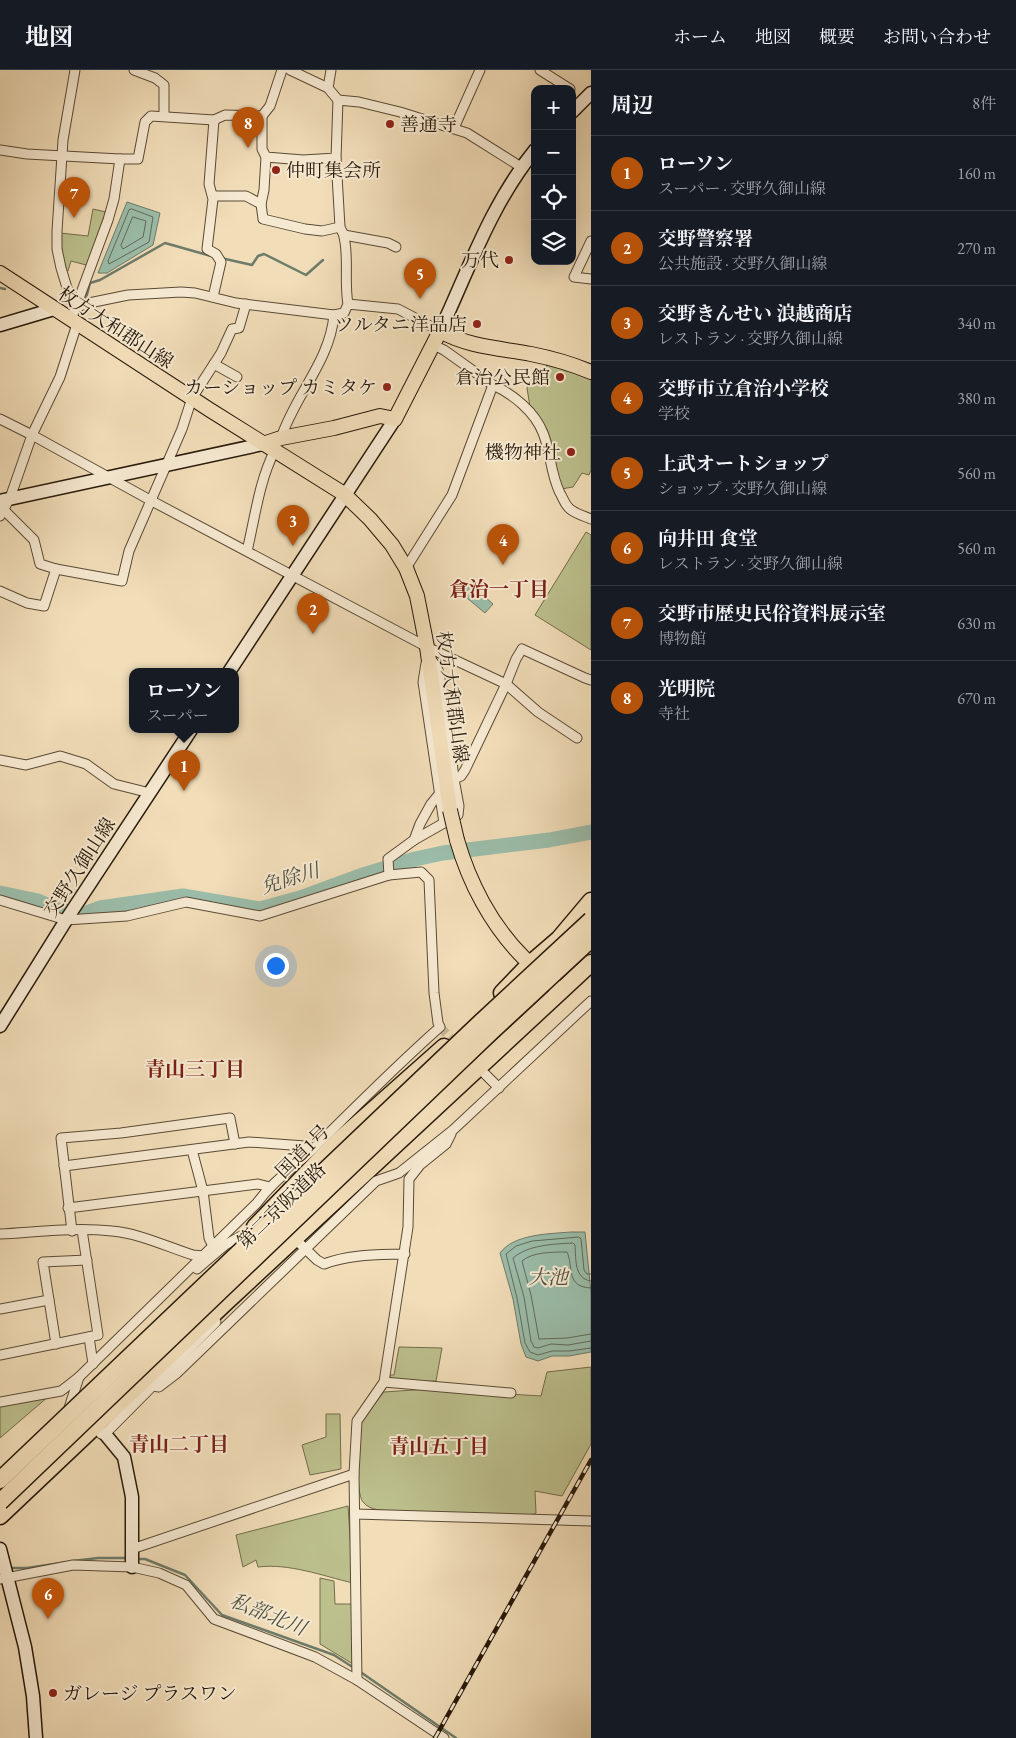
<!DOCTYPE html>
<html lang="ja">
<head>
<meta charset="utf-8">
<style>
  :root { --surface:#171b24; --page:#20242c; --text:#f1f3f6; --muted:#9ea1a6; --line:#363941; --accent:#b45309 }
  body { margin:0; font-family:"EB Garamond","Noto Serif JP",serif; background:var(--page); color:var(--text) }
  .controls { position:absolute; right:15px; top:15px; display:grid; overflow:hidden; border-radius:10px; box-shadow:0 5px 20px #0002 }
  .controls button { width:45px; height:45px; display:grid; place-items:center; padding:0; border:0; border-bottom:1px solid var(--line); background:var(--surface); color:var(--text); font:25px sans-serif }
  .you { position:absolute; left:275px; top:895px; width:18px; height:18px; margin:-12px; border:4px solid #fff; border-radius:50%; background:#1a73e8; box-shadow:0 0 0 8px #1a73e833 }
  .badge { display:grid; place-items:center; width:32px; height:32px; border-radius:50%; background:var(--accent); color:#fff; font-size:16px; font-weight:700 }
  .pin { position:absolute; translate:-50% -41px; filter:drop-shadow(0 1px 2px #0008) }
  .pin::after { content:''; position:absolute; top:26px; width:18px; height:15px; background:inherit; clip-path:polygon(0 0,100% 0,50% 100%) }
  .popup { position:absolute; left:129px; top:598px; width:110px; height:65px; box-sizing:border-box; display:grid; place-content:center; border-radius:10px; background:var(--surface); filter:drop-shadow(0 1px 4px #0005); font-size:16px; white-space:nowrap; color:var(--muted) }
  .popup b { font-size:19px; color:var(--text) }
  .popup::after { content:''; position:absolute; left:50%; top:100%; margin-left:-10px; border:10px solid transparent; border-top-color:var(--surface) }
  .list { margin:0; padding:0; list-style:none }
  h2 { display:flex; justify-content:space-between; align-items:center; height:65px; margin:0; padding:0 20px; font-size:21px }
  h2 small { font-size:16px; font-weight:400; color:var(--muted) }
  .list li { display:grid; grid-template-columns:32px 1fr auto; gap:15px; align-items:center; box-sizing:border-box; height:75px; padding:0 20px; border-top:1px solid var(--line) }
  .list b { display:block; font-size:19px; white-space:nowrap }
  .list p { margin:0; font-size:16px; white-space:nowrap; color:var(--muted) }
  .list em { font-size:16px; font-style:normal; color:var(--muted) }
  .icon { flex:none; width:28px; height:28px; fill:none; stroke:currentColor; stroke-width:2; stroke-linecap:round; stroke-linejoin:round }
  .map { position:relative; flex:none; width:591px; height:1668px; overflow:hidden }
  header { display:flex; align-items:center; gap:30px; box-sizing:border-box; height:70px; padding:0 25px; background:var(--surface); border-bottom:1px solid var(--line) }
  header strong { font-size:24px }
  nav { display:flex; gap:28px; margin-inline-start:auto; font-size:18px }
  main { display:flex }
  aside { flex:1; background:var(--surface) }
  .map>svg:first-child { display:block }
  .green { fill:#bcc08d; stroke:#726c4b }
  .water { fill:#9bbdaa; stroke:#6d7b6a }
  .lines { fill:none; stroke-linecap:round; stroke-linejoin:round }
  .shore { stroke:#616b5a; stroke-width:1 }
  .stream { stroke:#6d7b6a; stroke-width:2.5 }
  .river { stroke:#9bbdaa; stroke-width:15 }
  .street-tunnel { stroke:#c9b695; stroke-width:9; stroke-dasharray:9 4.5; stroke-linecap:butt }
  .street-casing { stroke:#5a4a35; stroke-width:11 }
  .secondary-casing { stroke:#271909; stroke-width:15 }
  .primary-casing { stroke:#271909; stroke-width:16 }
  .highway-casing { stroke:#271909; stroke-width:19 }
  .street { stroke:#f6e9d1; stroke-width:9 }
  .secondary { stroke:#f6e9d1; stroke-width:12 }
  .primary { stroke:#f1ddb8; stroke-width:14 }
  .highway { stroke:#f1ddb8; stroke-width:16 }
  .rail-casing { stroke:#271909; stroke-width:4.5 }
  .rail { stroke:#f6e9d1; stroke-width:2.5; stroke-dasharray:8; stroke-linecap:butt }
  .primary-bridge-casing { stroke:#271909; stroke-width:16; stroke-linecap:butt }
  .highway-bridge-casing { stroke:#271909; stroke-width:19; stroke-linecap:butt }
  .primary-bridge { stroke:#f1ddb8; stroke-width:14 }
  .highway-bridge { stroke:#f1ddb8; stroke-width:16 }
  .poi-dot { fill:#8f2418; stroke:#f6e9d1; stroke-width:2 }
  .labels { text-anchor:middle; stroke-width:4; stroke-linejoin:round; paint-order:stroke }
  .poi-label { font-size:19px; fill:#271909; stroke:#f6e9d1; text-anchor:end }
  .street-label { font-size:19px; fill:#271909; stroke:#f6e9d1 }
  .neighbourhood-label { font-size:20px; font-weight:bold; fill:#7a1f14; stroke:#f6e9d1 }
  .water-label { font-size:20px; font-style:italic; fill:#505241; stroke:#f6e9d1 }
</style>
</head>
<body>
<header>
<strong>地図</strong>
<nav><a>ホーム</a><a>地図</a><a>概要</a><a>お問い合わせ</a></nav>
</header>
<main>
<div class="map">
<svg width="591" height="1668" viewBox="0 0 591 1668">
  <rect width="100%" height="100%" fill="#f1ddb8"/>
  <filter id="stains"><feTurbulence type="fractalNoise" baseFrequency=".004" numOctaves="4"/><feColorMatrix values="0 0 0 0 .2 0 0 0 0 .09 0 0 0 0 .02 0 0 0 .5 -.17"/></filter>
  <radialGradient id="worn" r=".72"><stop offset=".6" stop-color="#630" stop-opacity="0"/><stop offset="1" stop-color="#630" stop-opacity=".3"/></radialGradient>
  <!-- green -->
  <g class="green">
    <path d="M93,139l13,3 -16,54 -19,-5 -3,10 -4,-2 -4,-36 28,3z"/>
    <path d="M548,291l43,13v96l-2,5 -7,-2 -9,14 -12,2 -22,-73 -9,-9 -3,-19 4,-12 12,3z"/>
    <path d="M586,462l5,3v115l-56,-35z"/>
    <path d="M399,1277l43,1 -6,33 -26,1 -21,-2v-5h5z"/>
    <path d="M591,1297v77l-29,52 -27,-5 1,22 -6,3 -135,-3c-11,-4 -24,-1 -32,-11 -8,-9 -6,-72 -1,-83 5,-10 15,-18 22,-27l44,-3 113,7 6,-24z"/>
    <path d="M49,1326l-49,42v-32z"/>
    <path d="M326,1344h14l1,55 -31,6 -8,-30 24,-8z"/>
    <path d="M348,1436l5,77c-30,-7 -64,-20 -95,-16l-2,-7 -13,7 -7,-32z"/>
    <path d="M320,1508l14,3 1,23h17l1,60 -33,-20z"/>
  </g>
  <!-- water -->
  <g class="water">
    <path d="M127,132l33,11 -7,32 -46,28h-9z"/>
    <path d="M469,513l24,21 -8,9 -24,-20z"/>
    <path d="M571,1162h14l6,61v59l-22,4h-17l-14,5 -12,-4 -5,-13 -8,-45 -13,-46c14,-19 48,-19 71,-21z"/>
  </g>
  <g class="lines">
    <!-- shore -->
    <g class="shore">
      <path d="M132,139l21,8 -4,25 -40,22 -1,-3 21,-51z"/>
      <path d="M133,147l13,4 -3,16 -20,12 -2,-3z"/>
      <path d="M591,1204h-4l-3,-4 -3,-31 -2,-2 -47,4 -16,5 -10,8 11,44 8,45 5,9 8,3 14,-4h17l22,-3"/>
      <path d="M591,1211c-17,-2 -15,-22 -16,-36l-2,-2c-20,1 -45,2 -60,15l11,39 7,44 3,6 4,1 13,-4 17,1 23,-4"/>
      <path d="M591,1218c-26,-1 -17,-21 -24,-36 -14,0 -35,0 -45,9l9,34 8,44 28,-1 24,-4"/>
    </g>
    <!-- stream -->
    <g class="stream">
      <path d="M221,188l31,7 6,-9 6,-2 42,21 17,-15"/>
      <path d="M0,218l5,1"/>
      <path d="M86,228l4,-15 10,-3 65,-37 46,13"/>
      <path d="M136,1489h9l40,16 37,40 112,40 20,13"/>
      <path d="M73,1491l25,-3h30"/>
      <path d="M9,1498h18l41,-6"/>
      <path d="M359,1601l97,67"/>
    </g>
    <!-- river -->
    <path class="river" d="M0,823l38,8 20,9 26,4 16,-6 83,-12 77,13 40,-11 60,-22 55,-17 28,-6 106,-13 42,-8"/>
    <!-- street-tunnel -->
    <path class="street-tunnel" d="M440,957l41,43"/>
    <!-- street casing -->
    <g class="street-casing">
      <g id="street">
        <path d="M75,0l-12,70 -6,91v18l4,19 10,33 6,6 12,-4 39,-8 53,-3 14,1 41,10 98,12 10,-2 4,-9 50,5 42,22"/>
        <path d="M134,0l21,8 9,7v31"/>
        <path d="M290,0l38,18"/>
        <path d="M331,0l-3,18 10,12"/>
        <path d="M540,0l30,19"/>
        <path d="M262,46l8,-10 12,-36"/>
        <path d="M454,58l26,-58"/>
        <path d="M0,80l27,4 93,5"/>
        <path d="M266,87l-2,33 -3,14 2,15 42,10 17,2 18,-4"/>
        <path d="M336,88l4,69c1,4 4,6 4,10 5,20 0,45 4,67"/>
        <path d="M213,126h33l15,8"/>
        <path d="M344,165l44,8 8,4"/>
        <path d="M591,171l-17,36 17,2"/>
        <path d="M213,227l8,-35 -5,-8 -9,-5 6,-50 -4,-15 5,-64"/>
        <path d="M71,250l37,-100 6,-21 6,-40h18l7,-37 6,-6 63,4 11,-5 37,1v33l4,8 37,3 33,-2 2,-58 21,2 41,10 67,21 54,34"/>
        <path d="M214,294l23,13"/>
        <path d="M493,315c20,9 42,27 50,48 8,19 7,40 17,60 3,5 5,12 10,16 6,5 14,7 21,10"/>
        <path d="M0,349l32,16 118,65 277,147 79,37 32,28 39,26"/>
        <path d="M281,368c14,-43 49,-77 53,-123"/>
        <path d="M4,440l30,30 6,24 16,5"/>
        <path d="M0,446l10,-18 22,-63 28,-58 17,-53"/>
        <path d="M247,481c8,-33 12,-70 28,-101"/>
        <path d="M406,498l46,-73 41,-110 -49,-35 -11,-5"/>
        <path d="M0,521l27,12 17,3 12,-37 66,12 7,-30 53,-122 10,-31 29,-45 11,-24 7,-1 7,-24"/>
        <path d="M426,593l-3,19 21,141"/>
        <path d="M0,690l26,5 34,-9 26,8 28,20 36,9"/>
        <path d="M454,709l7,-3 4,-6 41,-86 10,-25 6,-10 63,29 6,2"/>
        <path d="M414,770l44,-25 1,-9 -5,-27 -8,-72 -8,-37 -7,-11"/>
        <path d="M389,805l-1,-16 26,-19 6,-16 11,-20 9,-11"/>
        <path d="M0,830l66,20 61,-4 59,-14 74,14 129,-41 32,-3 8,8 5,113 4,30 2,4c-44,39 -86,81 -128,123 -19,18 -40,32 -55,53l-178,174 -10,31"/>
        <path d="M485,1004l14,14"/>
        <path d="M192,1080l11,41 6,47 4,8"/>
        <path d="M64,1096l185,-24 56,4 4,6"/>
        <path d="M68,1138l190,-24 12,3"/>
        <path d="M72,1161l-11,-93 60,-5 109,-15 5,26"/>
        <path d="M0,1164c37,-2 75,-7 112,-3 26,2 56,16 81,24l10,1"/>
        <path d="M292,1166l25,24 7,4c26,-10 54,-9 81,-10"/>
        <path d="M197,1199l28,-24 27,-15"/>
        <path d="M0,1239l49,-9"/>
        <path d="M89,1267l4,27"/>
        <path d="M56,1274l-13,-82 44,-2"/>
        <path d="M0,1285l98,-20 -16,-105"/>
        <path d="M384,1312l127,11"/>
        <path d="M152,1316l7,1 17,-13 200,-193 23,-8 54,-43 138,-129"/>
        <path d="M0,1332l61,-11 18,-14"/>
        <path d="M101,1364h4l111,-112"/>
        <path d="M354,1404l3,-53 27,-39 24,-155 1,-48 11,-14 26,-21 5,-10"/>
        <path d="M355,1444l236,7"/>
        <path d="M132,1479l222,-75 3,206"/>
        <path d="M0,1509l73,-14 59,2 27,6 27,12 28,34 101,38 42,23 87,58"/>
      </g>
    </g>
    <!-- secondary casing -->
    <g class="secondary-casing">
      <g id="secondary">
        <path d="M572,42l19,-19"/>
        <path d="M0,255l54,-16"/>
        <path d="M440,261c29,-62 51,-127 95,-181"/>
        <path d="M0,431l263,-57"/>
        <path d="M229,602l166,-253"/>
        <path d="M0,956l68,-109 123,-187"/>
        <path d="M105,1364l19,23 8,40v70"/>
        <path d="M0,1479l25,98 8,49 3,42"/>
      </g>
    </g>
    <!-- primary casing -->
    <g class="primary-casing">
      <g id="primary">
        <path d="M0,203l210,137 134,84 26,25 22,26 14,23 11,28 10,51 23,163"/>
        <path d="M263,374l18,-6 53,-10 46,-12 15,3 45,-88c29,16 59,17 91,23 20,4 41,10 60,18"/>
        <path d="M457,770c12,42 34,85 66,117 12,12 25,22 37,34"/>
      </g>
    </g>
    <!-- highway casing -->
    <g class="highway-casing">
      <g id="highway">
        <path d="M502,923l28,-29 29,-25 32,-38"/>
        <path d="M255,1157l82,-85 107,-95"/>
        <path d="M0,1446l224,-212 367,-341"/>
      </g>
    </g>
    <!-- street -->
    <use href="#street" class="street"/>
    <!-- secondary -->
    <use href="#secondary" class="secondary"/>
    <!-- primary -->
    <use href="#primary" class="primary"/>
    <!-- highway -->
    <use href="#highway" class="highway"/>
    <!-- rail casing -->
    <g class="rail-casing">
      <path id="rail" d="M435,1668l156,-278"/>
    </g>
    <!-- rail -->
    <use href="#rail" class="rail"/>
    <!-- primary-bridge casing -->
    <g class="primary-bridge-casing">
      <path id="primary-bridge" d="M450,740l7,30"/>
    </g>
    <!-- highway-bridge casing -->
    <g class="highway-bridge-casing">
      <g id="highway-bridge">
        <path d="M0,1410l480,-457 111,-103"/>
        <path d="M0,1432l492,-471 99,-92"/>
      </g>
    </g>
    <!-- primary-bridge -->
    <use href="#primary-bridge" class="primary-bridge"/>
    <!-- highway-bridge -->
    <use href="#highway-bridge" class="highway-bridge"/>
  </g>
  <!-- markers -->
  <g class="poi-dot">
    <circle cx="390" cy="54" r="5"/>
    <circle cx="276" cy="100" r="5"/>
    <circle cx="509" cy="190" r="5"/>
    <circle cx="477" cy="254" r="5"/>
    <circle cx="560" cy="307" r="5"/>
    <circle cx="387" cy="317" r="5"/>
    <circle cx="571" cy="382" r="5"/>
    <circle cx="53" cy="1623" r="5"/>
  </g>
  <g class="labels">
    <!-- poi labels -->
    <g class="poi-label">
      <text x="400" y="61" text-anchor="start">善通寺</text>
      <text x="286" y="107" text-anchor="start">仲町集会所</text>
      <text x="499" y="197">万代</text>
      <text x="467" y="261">ツルタニ洋品店</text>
      <text x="550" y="314">倉治公民館</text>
      <text x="377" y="324">カーショップ カミタケ</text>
      <text x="561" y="389">機物神社</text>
      <text x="63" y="1630" text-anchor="start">ガレージ プラスワン</text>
    </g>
    <!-- street labels -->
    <g class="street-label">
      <text transform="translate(116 257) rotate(33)" y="7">枚方大和郡山線</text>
      <text transform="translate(453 627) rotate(82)" y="7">枚方大和郡山線</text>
      <text transform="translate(79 797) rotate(-57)" y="7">交野久御山線</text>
      <text transform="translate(302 1081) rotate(-45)" y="7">国道1号</text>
      <text transform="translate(281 1135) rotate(-44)" y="7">第二京阪道路</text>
    </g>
    <!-- neighbourhood labels -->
    <g class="neighbourhood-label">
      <text x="499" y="526">倉治一丁目</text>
      <text x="195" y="1006">青山三丁目</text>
      <text x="179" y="1381">青山二丁目</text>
      <text x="439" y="1383">青山五丁目</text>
    </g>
    <!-- water labels -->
    <g class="water-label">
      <text transform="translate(290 808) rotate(-17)" y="7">免除川</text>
      <text x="548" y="1214">大池</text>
      <text transform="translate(268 1544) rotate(22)" y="7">私部北川</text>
    </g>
  </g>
  <rect width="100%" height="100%" filter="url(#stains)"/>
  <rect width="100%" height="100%" fill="url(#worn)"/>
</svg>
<div class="controls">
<button>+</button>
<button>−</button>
<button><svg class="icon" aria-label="locate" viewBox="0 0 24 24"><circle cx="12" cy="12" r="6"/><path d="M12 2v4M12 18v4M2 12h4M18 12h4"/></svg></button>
<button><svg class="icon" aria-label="layers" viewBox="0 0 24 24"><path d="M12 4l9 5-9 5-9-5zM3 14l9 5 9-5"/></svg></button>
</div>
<div class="you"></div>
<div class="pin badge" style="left:184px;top:721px">1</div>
<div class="popup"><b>ローソン</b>スーパー</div>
<div class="pin badge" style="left:313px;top:564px">2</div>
<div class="pin badge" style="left:293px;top:476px">3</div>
<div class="pin badge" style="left:503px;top:495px">4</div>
<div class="pin badge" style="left:420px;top:229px">5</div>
<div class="pin badge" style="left:48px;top:1549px">6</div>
<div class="pin badge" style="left:74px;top:148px">7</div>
<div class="pin badge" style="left:248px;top:78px">8</div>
</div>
<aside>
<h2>周辺<small>8件</small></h2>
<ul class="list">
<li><span class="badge">1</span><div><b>ローソン</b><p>スーパー · 交野久御山線</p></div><em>160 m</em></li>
<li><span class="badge">2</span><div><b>交野警察署</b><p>公共施設 · 交野久御山線</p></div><em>270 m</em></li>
<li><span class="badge">3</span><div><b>交野きんせい 浪越商店</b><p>レストラン · 交野久御山線</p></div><em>340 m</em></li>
<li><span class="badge">4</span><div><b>交野市立倉治小学校</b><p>学校</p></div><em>380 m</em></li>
<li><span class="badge">5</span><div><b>上武オートショップ</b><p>ショップ · 交野久御山線</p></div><em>560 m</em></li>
<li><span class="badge">6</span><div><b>向井田 食堂</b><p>レストラン · 交野久御山線</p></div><em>560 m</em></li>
<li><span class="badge">7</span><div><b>交野市歴史民俗資料展示室</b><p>博物館</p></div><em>630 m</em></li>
<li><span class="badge">8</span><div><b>光明院</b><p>寺社</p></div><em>670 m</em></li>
</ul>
</aside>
</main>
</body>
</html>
